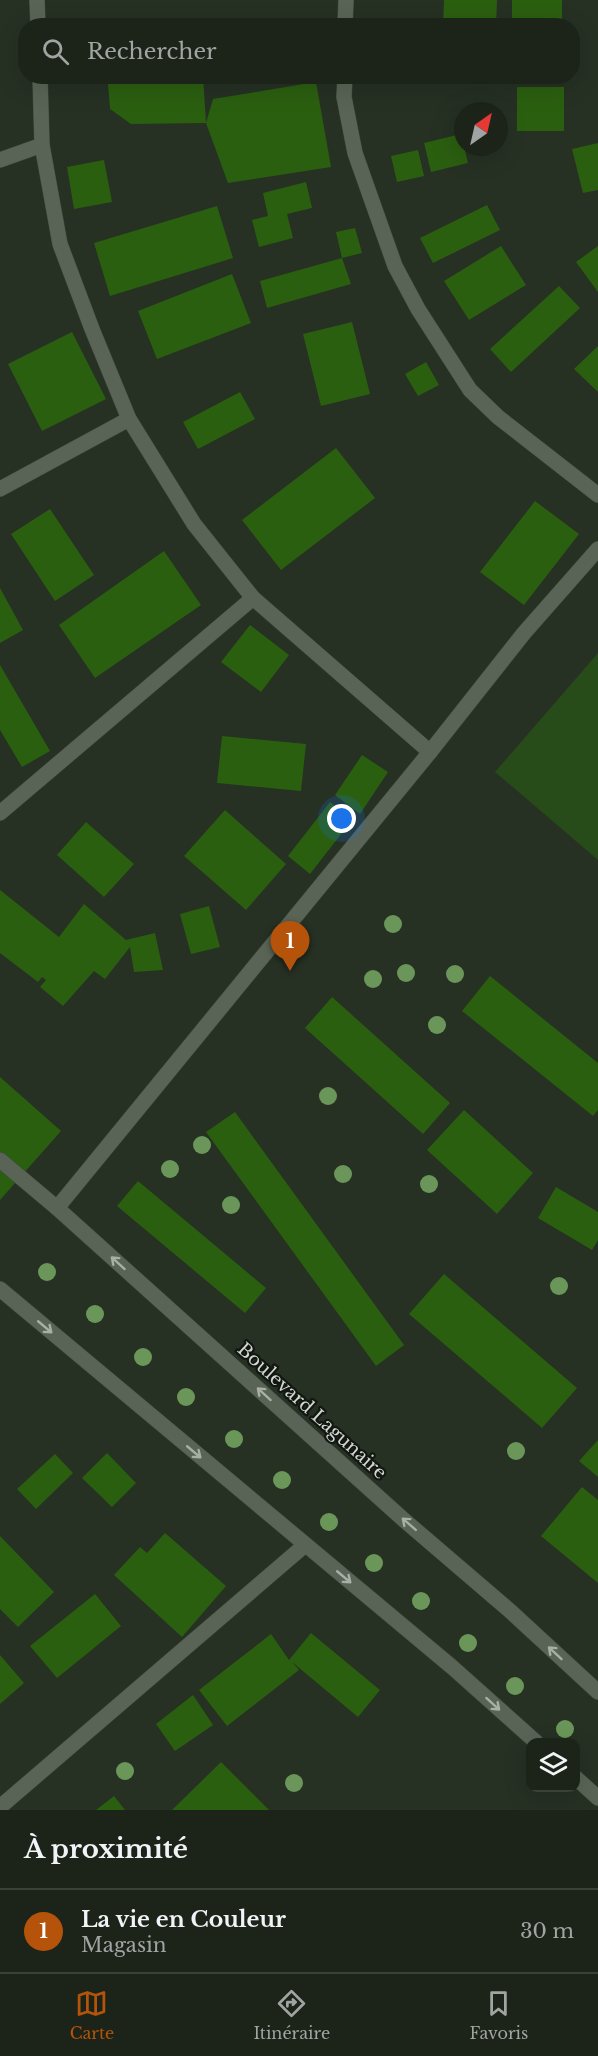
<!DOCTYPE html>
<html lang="fr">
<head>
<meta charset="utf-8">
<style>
  :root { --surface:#1c241a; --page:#252c23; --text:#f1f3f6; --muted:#a0a4a2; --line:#3a4139; --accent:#b45309 }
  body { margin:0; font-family:"Libre Baskerville",serif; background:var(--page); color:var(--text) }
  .controls { position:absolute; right:18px; bottom:18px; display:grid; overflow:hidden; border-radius:12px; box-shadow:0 6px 24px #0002 }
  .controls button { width:54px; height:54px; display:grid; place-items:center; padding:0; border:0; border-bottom:2px solid var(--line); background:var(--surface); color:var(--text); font:30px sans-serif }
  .compass { position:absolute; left:454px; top:102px; width:54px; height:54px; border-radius:50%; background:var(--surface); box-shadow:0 6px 24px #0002; rotate:34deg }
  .you { position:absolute; left:342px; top:819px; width:21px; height:21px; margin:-15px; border:4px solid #fff; border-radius:50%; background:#1a73e8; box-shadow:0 0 0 9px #1a73e833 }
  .badge { display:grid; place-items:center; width:39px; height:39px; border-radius:50%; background:var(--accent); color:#fff; font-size:20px; font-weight:700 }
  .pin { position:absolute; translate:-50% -50px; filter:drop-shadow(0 2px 3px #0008) }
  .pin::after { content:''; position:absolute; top:32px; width:21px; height:18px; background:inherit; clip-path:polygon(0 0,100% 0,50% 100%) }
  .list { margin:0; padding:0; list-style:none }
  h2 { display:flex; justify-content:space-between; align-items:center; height:78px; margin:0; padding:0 24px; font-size:26px }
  h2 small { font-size:20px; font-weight:400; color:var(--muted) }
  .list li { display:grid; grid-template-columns:39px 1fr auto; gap:18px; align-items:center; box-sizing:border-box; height:84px; padding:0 24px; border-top:2px solid var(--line) }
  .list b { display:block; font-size:22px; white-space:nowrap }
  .list p { margin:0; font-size:20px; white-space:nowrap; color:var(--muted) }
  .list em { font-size:20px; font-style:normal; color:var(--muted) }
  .icon { flex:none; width:33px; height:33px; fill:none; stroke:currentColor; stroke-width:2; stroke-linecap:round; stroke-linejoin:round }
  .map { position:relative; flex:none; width:598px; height:1810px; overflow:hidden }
  .search { position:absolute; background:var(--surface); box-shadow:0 6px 24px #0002; left:18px; right:18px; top:18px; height:66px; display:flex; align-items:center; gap:15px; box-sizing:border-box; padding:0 21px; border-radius:24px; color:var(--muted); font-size:22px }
  .sheet { height:162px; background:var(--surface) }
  nav { display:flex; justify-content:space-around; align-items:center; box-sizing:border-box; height:84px; border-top:2px solid var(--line); background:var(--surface); font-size:16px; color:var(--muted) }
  nav a { display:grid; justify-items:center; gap:3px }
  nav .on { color:var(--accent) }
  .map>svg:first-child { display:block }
  .green { fill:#274b19 }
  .building { fill:#2b5f10 }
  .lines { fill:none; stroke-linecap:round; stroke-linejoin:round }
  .street-casing { stroke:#424a3f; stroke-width:16 }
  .secondary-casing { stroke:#424a3f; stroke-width:16 }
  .street { stroke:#596456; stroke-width:15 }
  .secondary { stroke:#596456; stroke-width:15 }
  .tree { fill:#6a9759 }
  .oneway { stroke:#a8afa5 }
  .labels { text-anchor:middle; stroke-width:4.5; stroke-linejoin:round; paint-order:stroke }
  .street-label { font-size:18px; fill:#d2d8d0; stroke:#121711 }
</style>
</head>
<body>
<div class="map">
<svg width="598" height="1810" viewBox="0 0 598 1810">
  <rect width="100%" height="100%" fill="#263023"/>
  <!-- green -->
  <path class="green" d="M598,653v207l-103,-88z"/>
  <!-- building -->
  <g class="building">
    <path d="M444,0h53l-1,26h-53z"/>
    <rect x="512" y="0" width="50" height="26"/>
    <path d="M140,76h63l3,47 -75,1 -21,-15 -2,-26h31z"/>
    <path d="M235,76h28v2l-28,2z"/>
    <path d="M316,82l15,85 -103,16 -22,-60 7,-24z"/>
    <rect x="517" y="87" width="47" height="44"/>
    <path d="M461,134l7,29 -37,9 -7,-29z"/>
    <path d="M598,143v47l-15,3 -11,-44z"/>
    <path d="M418,150l6,26 -27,6 -6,-26z"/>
    <path d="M104,160l8,42 -38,7 -7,-42z"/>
    <path d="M306,182l6,26 -25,6 6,24 -34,9 -7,-27 16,-4 -5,-23z"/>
    <path d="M487,205l13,25 -67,33 -13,-25z"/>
    <path d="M217,206l16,52 -123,38 -16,-53z"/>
    <path d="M355,228l7,25 -20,5 -6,-26z"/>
    <path d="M501,246l25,39 -57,35 -25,-39z"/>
    <path d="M598,246v46l-22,-30z"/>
    <path d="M342,258l9,26 -84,24 -7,-27z"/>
    <path d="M232,274l19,49 -94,36 -19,-48z"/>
    <path d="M559,286l21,22 -69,64 -21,-23z"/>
    <path d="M352,322l18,72 -49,12 -18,-72z"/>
    <path d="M72,332l34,67 -64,32 -34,-67z"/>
    <path d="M598,346v46l-24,-23z"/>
    <path d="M426,362l13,23 -21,11 -13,-22z"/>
    <path d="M240,392l15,27 -57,30 -15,-27z"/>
    <path d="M336,448l39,50 -94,72 -39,-50z"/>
    <path d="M535,501l44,33 -55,71 -44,-33z"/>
    <path d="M50,509l44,66 -39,26 -44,-67z"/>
    <path d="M164,551l37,54 -106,73 -36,-53z"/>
    <path d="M0,588l23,42 -23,13z"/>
    <path d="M250,625l39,30 -28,37 -40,-30z"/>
    <path d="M0,665l50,86 -28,16 -22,-37z"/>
    <path d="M222,736l84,8 -5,47 -84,-8z"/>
    <path d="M362,755l26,17 -28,42 -25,-19z"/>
    <path d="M330,802l22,18 -42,54 -22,-18z"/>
    <path d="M225,810l61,54 -40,46 -62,-54z"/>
    <path d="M86,822l48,42 -30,33 -47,-42z"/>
    <path d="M0,890l59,47 25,-33 42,36 29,-7 8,37 -29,2 -4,-25 -4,-7 4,7 -25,32 -11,-8 -31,35 -23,-19 6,-7 -4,-3 -4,5 -38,-29z"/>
    <path d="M209,906l11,41 -29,7 -11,-40z"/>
    <path d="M490,976l108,87v47l-5,6 -131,-105z"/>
    <path d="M332,997l118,106 -27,31 -118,-106z"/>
    <path d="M0,1077l61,54 -61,69z"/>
    <path d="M464,1110l69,63 -36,41 -70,-64z"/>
    <path d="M235,1112l169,233 -28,21 -170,-234z"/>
    <path d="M138,1181l128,107 -21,25 -128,-107z"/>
    <path d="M556,1187l42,25v28l-6,10 -54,-32z"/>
    <path d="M444,1274l133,114 -35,40 -133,-114z"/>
    <path d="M598,1440v37l-19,-16z"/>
    <path d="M107,1453l29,30 -24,24 -30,-29z"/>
    <path d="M55,1454l18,19 -37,36 -19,-20z"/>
    <path d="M582,1487l16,13v83l-57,-47z"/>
    <path d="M165,1533l61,53 -44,51 -68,-62 26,-28 7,6z"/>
    <path d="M0,1536l54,56 -36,35 -18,-18z"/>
    <path d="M95,1594l26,32 -64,52 -27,-32z"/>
    <path d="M311,1633l69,57 -22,27 -66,-55 7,8 -72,56 -28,-36 72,-56 18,26z"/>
    <path d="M0,1655l24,28 -24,21z"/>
    <path d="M193,1695l20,30 -38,26 -19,-27z"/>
    <path d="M221,1762l48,48h-97z"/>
    <path d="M114,1796l11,14h-29z"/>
  </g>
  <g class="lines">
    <!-- street casing -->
    <g class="street-casing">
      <g id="street">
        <path d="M37,0l1,26"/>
        <path d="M345,26l1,-26"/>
        <path d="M40,76l2,69 18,99 32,85 37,90 65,105 59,74 177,154"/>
        <path d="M345,76l-1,21 11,56 40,113 23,43 52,81 28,27 100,78"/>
        <path d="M0,160l42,-15"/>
        <path d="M0,489l129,-70"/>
        <path d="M0,813l253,-215"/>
        <path d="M57,1208l373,-456 94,-119 74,-84"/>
        <path d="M0,1807l305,-262"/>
      </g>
    </g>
    <!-- secondary casing -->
    <g class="secondary-casing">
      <g id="secondary">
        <path d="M0,1160l57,48 347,312 105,90 89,82"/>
        <path d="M0,1289l452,378 84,75"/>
        <path d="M576,1778l22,20"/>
      </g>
    </g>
    <!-- street -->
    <use href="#street" class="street"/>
    <!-- secondary -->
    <use href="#secondary" class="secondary"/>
  </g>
  <!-- trees -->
  <g class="tree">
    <circle cx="393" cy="924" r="9"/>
    <circle cx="406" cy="973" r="9"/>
    <circle cx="455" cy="974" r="9"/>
    <circle cx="373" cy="979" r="9"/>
    <circle cx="437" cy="1025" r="9"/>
    <circle cx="328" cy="1096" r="9"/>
    <circle cx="202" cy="1145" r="9"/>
    <circle cx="170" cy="1169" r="9"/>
    <circle cx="343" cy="1174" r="9"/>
    <circle cx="429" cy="1184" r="9"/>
    <circle cx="231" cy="1205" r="9"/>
    <circle cx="47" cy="1272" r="9"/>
    <circle cx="559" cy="1286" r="9"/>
    <circle cx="95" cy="1314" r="9"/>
    <circle cx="143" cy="1357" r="9"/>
    <circle cx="186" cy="1397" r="9"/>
    <circle cx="234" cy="1439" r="9"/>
    <circle cx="516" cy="1451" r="9"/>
    <circle cx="282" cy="1480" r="9"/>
    <circle cx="329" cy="1522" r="9"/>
    <circle cx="374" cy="1563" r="9"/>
    <circle cx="421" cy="1601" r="9"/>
    <circle cx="468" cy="1643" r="9"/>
    <circle cx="515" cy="1686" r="9"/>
    <circle cx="565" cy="1729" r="9"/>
    <circle cx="125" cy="1771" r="9"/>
    <circle cx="294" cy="1783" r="9"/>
  </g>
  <!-- one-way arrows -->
  <defs><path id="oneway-shaft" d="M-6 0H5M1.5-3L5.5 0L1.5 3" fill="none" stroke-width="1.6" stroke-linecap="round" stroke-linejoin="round" transform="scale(1.5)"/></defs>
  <g class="oneway">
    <use href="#oneway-shaft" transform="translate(118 1263) rotate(-138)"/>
    <use href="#oneway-shaft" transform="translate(45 1327) rotate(40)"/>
    <use href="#oneway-shaft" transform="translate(264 1394) rotate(-138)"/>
    <use href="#oneway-shaft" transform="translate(194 1452) rotate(40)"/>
    <use href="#oneway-shaft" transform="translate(409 1524) rotate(-139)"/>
    <use href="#oneway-shaft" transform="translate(344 1577) rotate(40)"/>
    <use href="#oneway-shaft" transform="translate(555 1653) rotate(-137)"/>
    <use href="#oneway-shaft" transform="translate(493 1704) rotate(42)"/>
  </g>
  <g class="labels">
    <!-- street labels -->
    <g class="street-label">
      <text transform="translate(312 1411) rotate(42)" y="6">Boulevard Lagunaire</text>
    </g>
  </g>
</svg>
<div class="controls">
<button><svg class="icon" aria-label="layers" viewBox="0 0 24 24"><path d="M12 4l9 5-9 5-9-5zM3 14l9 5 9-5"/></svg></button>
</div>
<svg class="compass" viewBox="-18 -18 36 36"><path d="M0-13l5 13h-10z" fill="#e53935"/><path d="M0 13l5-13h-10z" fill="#a0a4a2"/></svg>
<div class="you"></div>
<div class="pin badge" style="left:290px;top:971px">1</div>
<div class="search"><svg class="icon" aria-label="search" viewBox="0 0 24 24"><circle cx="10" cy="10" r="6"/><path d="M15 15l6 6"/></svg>Rechercher</div>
</div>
<section class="sheet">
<h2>À proximité<small></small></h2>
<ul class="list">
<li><span class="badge">1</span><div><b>La vie en Couleur</b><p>Magasin</p></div><em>30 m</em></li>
</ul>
</section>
<nav>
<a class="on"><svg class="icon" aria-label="map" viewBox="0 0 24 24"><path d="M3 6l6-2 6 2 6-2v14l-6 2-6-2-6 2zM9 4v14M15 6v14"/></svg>Carte</a>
<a><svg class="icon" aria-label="directions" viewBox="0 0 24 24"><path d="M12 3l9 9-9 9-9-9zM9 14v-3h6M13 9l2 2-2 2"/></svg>Itinéraire</a>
<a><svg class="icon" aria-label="saved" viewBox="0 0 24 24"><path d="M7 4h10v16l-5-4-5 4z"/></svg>Favoris</a>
</nav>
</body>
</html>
